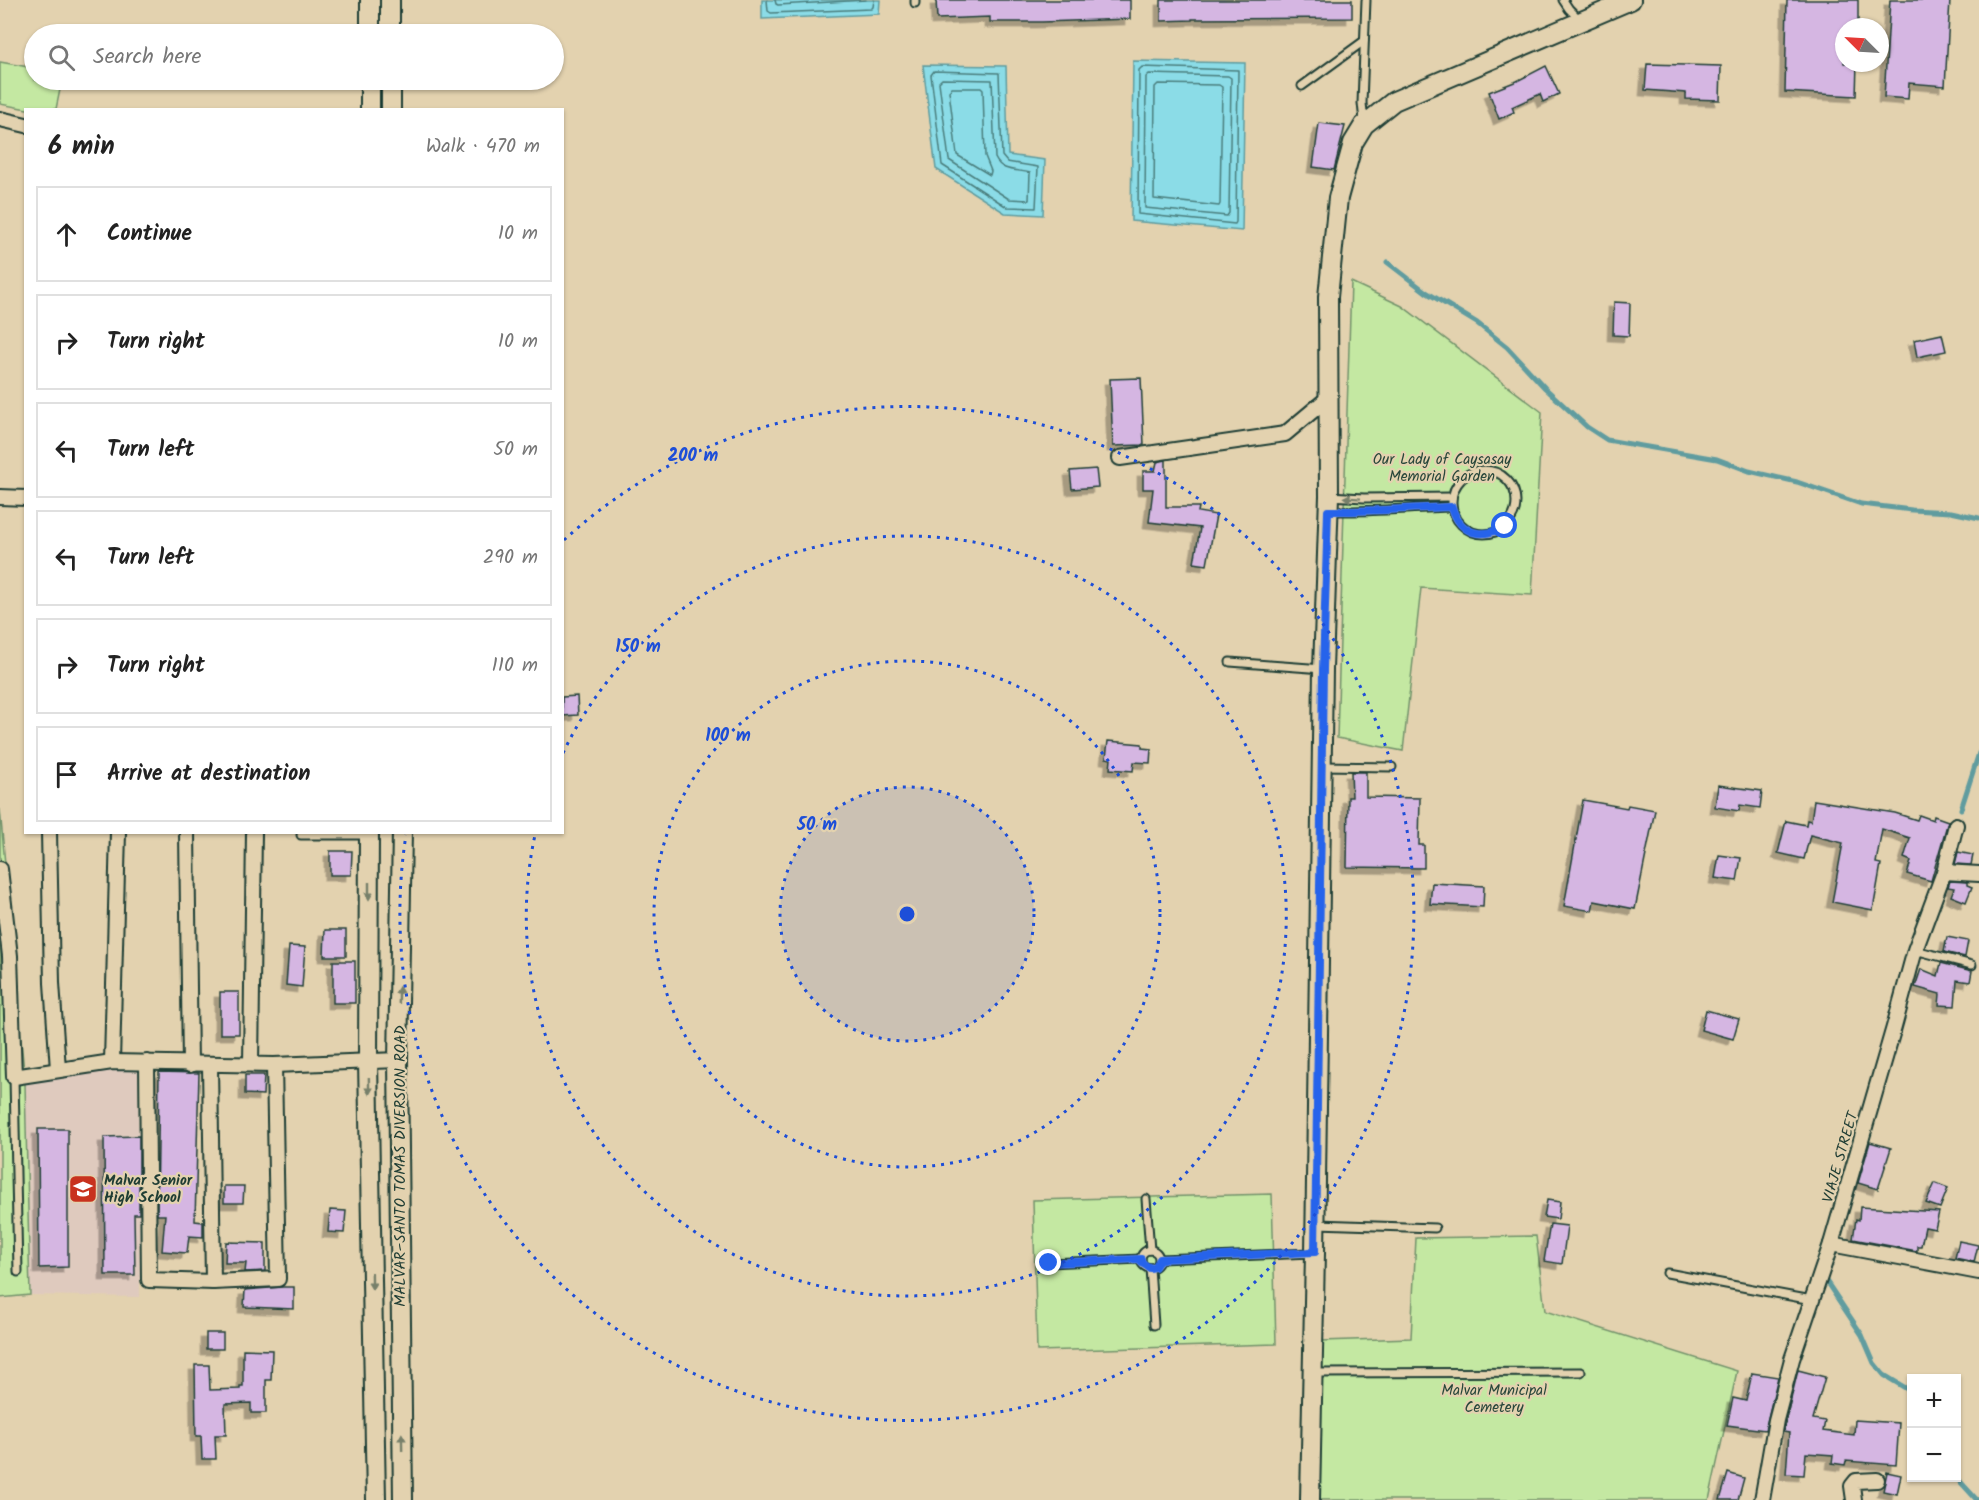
<!DOCTYPE html>
<html lang="en">
<head>
<meta charset="utf-8">
<style>
  :root { --surface:#fff; --page:#f6f6f6; --text:#222; --muted:#767676; --line:#e0e0e0 }
  body { margin:0; font-family:Kalam,sans-serif; background:var(--page); color:var(--text) }
  .controls { position:absolute; right:18px; bottom:18px; display:grid; overflow:hidden; border-radius:0px; box-shadow:0 2px 4px #0004 }
  .controls button { width:54px; height:54px; display:grid; place-items:center; padding:0; border:0; border-bottom:2px solid var(--line); background:var(--surface); color:var(--text); font:30px sans-serif }
  .compass { position:absolute; left:1835px; top:18px; width:54px; height:54px; border-radius:50%; background:var(--surface); box-shadow:0 2px 4px #0004; rotate:294deg }
  .stop { position:absolute; width:18px; height:18px; margin:-14px; border:4px solid #2563eb; border-radius:50%; background:#fff }
  .stop.end { background:#2563eb; border-color:#fff; box-shadow:0 2px 6px #0008 }
  .list { margin:0; padding:0; list-style:none }
  h2 { display:flex; justify-content:space-between; align-items:center; height:78px; margin:0; padding:0 24px; font-size:26px }
  h2 small { font-size:20px; font-weight:400; color:var(--muted) }
  .list li { display:grid; grid-template-columns:39px 1fr auto; gap:18px; align-items:center; box-sizing:border-box; height:96px; margin:0 12px 12px; padding:0 12px; border:2px solid var(--line); border-radius:0px }
  .list b { display:block; font-size:22px; white-space:nowrap }
  .list em { font-size:20px; font-style:normal; color:var(--muted) }
  .icon { flex:none; width:33px; height:33px; fill:none; stroke:currentColor; stroke-width:2; stroke-linecap:round; stroke-linejoin:round }
  .map { position:relative; flex:none; width:1979px; height:1500px; overflow:hidden }
  .search { position:absolute; background:var(--surface); box-shadow:0 2px 4px #0004; left:24px; top:24px; width:540px; height:66px; display:flex; align-items:center; gap:15px; box-sizing:border-box; padding:0 21px; border-radius:33px; color:var(--muted); font-size:22px }
  .panel { position:absolute; background:var(--surface); box-shadow:0 2px 4px #0004; left:24px; top:108px; width:540px; height:726px; border-radius:0px }
  .map>svg:first-child { display:block }
  .built { fill:#dfcabe }
  .green { fill:#c4e8a2; stroke:#72926b; stroke-width:1.5 }
  .water { fill:#8bdce7; stroke:#609c9f; stroke-width:1.5 }
  .lines { fill:none; stroke-linecap:round; stroke-linejoin:round }
  .shore { stroke:#4a7d7c; stroke-width:1.5 }
  .stream { stroke:#609c9f; stroke-width:5 }
  .building { fill:#d5b6e2; stroke:#1f3d34; stroke-width:1.5; filter:url(#shadow) }
  .service-casing { stroke:#1f3d34; stroke-width:11 }
  .minor-casing { stroke:#1f3d34; stroke-width:18 }
  .tertiary-casing { stroke:#1f3d34; stroke-width:22 }
  .service { stroke:#e3d2af; stroke-width:7 }
  .minor { stroke:#e3d2af; stroke-width:14 }
  .tertiary { stroke:#e3d2af; stroke-width:18 }
  .oneway { fill:#77806b }
  .route { stroke:#2563eb; stroke-width:8 }
  .ring { fill:none; stroke:#1d4ed8; stroke-width:3; stroke-dasharray:3 6 }
  .labels { text-anchor:middle; stroke-width:4.5; stroke-linejoin:round; paint-order:stroke }
  .park-label { font-size:15px; fill:#27463a; stroke:#e3d2af }
  .street-label { font-size:15px; fill:#1f3d34; stroke:#e3d2af }
  .poi-label { font-size:15px; font-weight:bold; fill:#1f3d34; stroke:#e3d2af; text-anchor:start }
  .centre { fill:#1d4ed8; stroke:#e3d2af; stroke-width:3 }
  .ring-label { font-size:18px; text-anchor:middle; font-weight:bold; fill:#1d4ed8; stroke:#e3d2af; stroke-width:4.5; stroke-linejoin:round; paint-order:stroke }
</style>
</head>
<body>
<div class="map">
<svg width="1979" height="1500" viewBox="0 0 1979 1500">
  <defs>
    <filter id="shadow"><feDropShadow dx="-5.5" dy="5.5" stdDeviation="0" flood-color="#0004"/></filter>
  </defs>
  <rect width="100%" height="100%" fill="#e3d2af"/>
  <filter id="ink" filterUnits="userSpaceOnUse"><feTurbulence type="fractalNoise" baseFrequency=".0167" numOctaves="2"/><feDisplacementMap in="SourceGraphic" scale="12" xChannelSelector="R" yChannelSelector="G"/><feConvolveMatrix kernelMatrix="1 2 1 2 8 2 1 2 1" color-interpolation-filters="sRGB"/></filter>
  <g filter="url(#ink)">
    <!-- built -->
    <path class="built" d="M138,1064l2,233 -110,-2 -5,-212z"/>
    <!-- green -->
    <g class="green">
      <path d="M0,62l34,6v12h28l-6,29h-29l-27,-5z"/>
      <path d="M1351,282l51,24 140,106 -10,183 -111,-7 -18,163 -66,-13z"/>
      <path d="M0,809l25,274 5,212 -30,3z"/>
      <path d="M1272,1194l4,150 -239,7 -4,-151z"/>
      <path d="M1536,1236l9,75 192,60 -28,129h-389l2,-159 89,-3 5,-100z"/>
    </g>
    <!-- water -->
    <g class="water">
      <path d="M762,0h118l-1,14 -117,5z"/>
      <path d="M1133,61l112,2 -3,168 -111,-10z"/>
      <path d="M923,65l83,1 2,89 37,5 -2,55 -38,-2 -69,-44z"/>
    </g>
    <g class="lines">
      <!-- shore -->
      <g class="shore">
        <path d="M767,0l1,11 3,2 100,-4 2,-2 1,-7"/>
        <path d="M775,0l1,4 2,1 88,-5"/>
        <path d="M1142,67l96,3 -2,152 -1,2 -97,-10 1,-144z"/>
        <path d="M934,71l65,2 3,83 5,6 31,5 -2,41 -29,-1 -65,-42 -11,-90z"/>
        <path d="M1149,74l79,2 3,2 -2,135 -2,3 -82,-8 1,-131z"/>
        <path d="M942,79l50,1 3,78c7,15 22,11 35,15l-1,27 -20,-1 -60,-39 -10,-78z"/>
        <path d="M1158,84l61,1 3,2 -2,117 -1,2 -65,-7 1,-112z"/>
        <path d="M952,88h29l2,2 2,66 6,15 -1,4 -33,-20 -8,-64z"/>
      </g>
      <!-- stream -->
      <g class="stream">
        <path d="M1387,262l39,30 51,31 30,24 38,41 42,39 20,13 110,19 32,12 48,11 64,22 51,6 39,2 28,6"/>
        <path d="M1961,809l18,-56"/>
        <path d="M1826,1281l36,54 12,28 10,12 28,17"/>
        <path d="M1956,1477l21,23"/>
      </g>
    </g>
    <!-- building -->
    <g class="building">
      <path d="M936,0h194v19l-88,3h-52v-5l-53,2z"/>
      <path d="M1161,0h191v18l-160,1v1l-31,1z"/>
      <path d="M1787,0h71v27h-14v36h13l-1,33 -71,-4z"/>
      <path d="M1890,0h60l-5,86 -36,-3 -1,16 -24,-2z"/>
      <path d="M1647,64l74,2 -1,34 -34,-1v-6l-41,-3z"/>
      <path d="M1546,66l13,28 -16,8 -3,-8 -28,13 2,5 -15,7 -10,-27 28,-11z"/>
      <path d="M1319,123l26,3 -11,44 -21,-3z"/>
      <path d="M1614,302l16,1 -1,33 -16,-1z"/>
      <path d="M1942,334l4,17 -29,6 -3,-17z"/>
      <path d="M1141,378l3,67 -31,1 -3,-67z"/>
      <path d="M1166,460v47h33l-1,5 18,3 -9,50 -13,-2 6,-35 -51,-6 4,-33h-10v-18h12l2,-9z"/>
      <path d="M1096,469l2,18 -26,2 -2,-18z"/>
      <path d="M577,696l1,19 -16,1v-19z"/>
      <path d="M1108,741l34,3v4l9,1 -1,14 -16,-1 -1,9 -23,-2 1,-10 -5,-1z"/>
      <path d="M1351,772h15v25l54,1 -1,47h5v23l-77,-1 1,-70h4z"/>
      <path d="M1718,785l44,6 -2,17 -20,-3 -1,6 -24,-4z"/>
      <path d="M1583,800l44,8 1,-3 27,5 -20,99 -41,-8 -2,10 -28,-5z"/>
      <path d="M1814,800l81,13 22,7 2,-5 14,5 1,-4 14,5 -17,60 -24,-7 4,-13 -7,-3 6,-20 -28,-9 -6,34 5,1 -8,46 -41,-8 11,-59 -33,-8 -6,24 -26,-6 8,-32 20,4 1,-5 4,1z"/>
      <path d="M330,851h22l-1,24h-21z"/>
      <path d="M1958,852l15,3 -2,10 -16,-1z"/>
      <path d="M1719,855l22,3 -4,23 -22,-3z"/>
      <path d="M1950,881l17,1v3l5,2 -6,15 -15,-6 3,-8 -6,-1z"/>
      <path d="M1432,883l52,3 -1,21 -53,-3z"/>
      <path d="M325,930h21v26h-22z"/>
      <path d="M1947,937l21,4 -3,16 -21,-5z"/>
      <path d="M289,946l16,1 -3,40 -16,-2z"/>
      <rect x="333" y="961" width="22" height="42"/>
      <path d="M1941,963l31,8 -2,11 -13,-2 -2,26 -16,-1 1,-11 -25,-7 6,-18 17,7z"/>
      <rect x="220" y="992" width="19" height="42"/>
      <path d="M1706,1010l33,9 -6,20 -32,-9z"/>
      <path d="M159,1072l40,1 -4,148 8,1v15l-14,-1 -2,17 -25,-2 3,-36h-8z"/>
      <path d="M245,1075h19l-1,20 -18,-1z"/>
      <path d="M38,1129h30v138l-29,1z"/>
      <path d="M139,1136v78h-5l1,61h-30l-1,-138z"/>
      <path d="M1870,1142l21,6 -13,41 -20,-6z"/>
      <path d="M1935,1183l13,5 -8,20 -14,-5z"/>
      <path d="M224,1186h20l-1,17h-19z"/>
      <path d="M1547,1200l13,2 -2,17 -14,-2z"/>
      <path d="M1860,1207l79,5 -4,17 -10,-2 -4,19h-4v5l-64,-12 3,-20 3,1z"/>
      <path d="M330,1210l16,1 -2,22 -16,-1z"/>
      <path d="M1550,1224l17,2 -5,38 -18,-3z"/>
      <path d="M1959,1241l19,4 -4,17 -19,-4z"/>
      <path d="M226,1242l39,1v28l-20,1 1,-9h-21z"/>
      <path d="M283,1287h11v22l-50,-2 1,-17z"/>
      <rect x="206" y="1333" width="17" height="16"/>
      <path d="M243,1349l29,1 -1,30h-5v33h-15v-10l-26,1 1,31h-11l1,24h-14l-1,-23h-5l-1,-71h14l1,25 30,-1v-3h3z"/>
      <path d="M1798,1370l27,7 -12,42 12,2 -2,10 31,4 1,-15 44,3 -3,42 -50,-4 -1,4 -13,-2 1,-8 -27,-2 -2,22 -18,-1 3,-41 -6,-1z"/>
      <path d="M1752,1373l26,4 -13,53 -38,-5 6,-27 13,3z"/>
      <path d="M1887,1472l14,3 -4,19 -14,-3z"/>
      <path d="M1728,1473l16,5 -6,22h-18z"/>
    </g>
    <g class="lines">
      <!-- service casing -->
      <g class="service-casing">
        <g id="service">
          <path d="M915,0v3"/>
          <path d="M1563,0l6,9 11,11"/>
          <path d="M1302,86l62,-45"/>
          <path d="M1364,122l-2,-19 4,-103"/>
          <circle cx="1484" cy="502" r="32"/>
          <path d="M1329,496l35,2 88,-1"/>
          <path d="M1328,511c42,1 83,-3 124,-4"/>
          <path d="M1230,662l93,7"/>
          <path d="M1322,766l70,1"/>
          <path d="M301,835h68"/>
          <path d="M1915,950l57,15"/>
          <path d="M14,1077l4,195"/>
          <path d="M1146,1199l4,51"/>
          <path d="M1317,1224l118,4"/>
          <circle cx="1150" cy="1259" r="9"/>
          <path d="M1160,1259l153,-6"/>
          <path d="M1049,1263l92,-4"/>
          <path d="M1150,1268l4,57"/>
          <path d="M1667,1273l145,27"/>
          <path d="M1313,1373l268,-1"/>
        </g>
      </g>
      <!-- minor casing -->
      <g class="minor-casing">
        <g id="minor">
          <path d="M0,119l26,6"/>
          <path d="M1120,458l165,-24 43,-36"/>
          <path d="M0,497l26,1"/>
          <path d="M49,832l3,151 6,86"/>
          <path d="M187,832l3,233"/>
          <path d="M0,869l10,87 4,121 98,-15 162,3 124,-5"/>
          <path d="M1944,872l35,2"/>
          <path d="M112,1062l6,-230"/>
          <path d="M147,1062l2,218 64,2 65,-3 -4,-214"/>
          <path d="M210,1064l3,218"/>
          <path d="M251,1064l3,-232"/>
          <path d="M1831,1244l148,28"/>
          <path d="M1762,1500l14,-80 16,-61 39,-115 63,-217 21,-77 29,-78 12,-47"/>
          <path d="M1854,1500l-2,-14 4,-5 21,-1"/>
        </g>
      </g>
      <!-- tertiary casing -->
      <g class="tertiary-casing">
        <g id="tertiary">
          <path d="M370,0v34"/>
          <path d="M390,0v34"/>
          <path d="M370,80v30"/>
          <path d="M391,80v30"/>
          <path d="M369,832l-1,229 8,439"/>
          <path d="M402,832l-4,228 5,440"/>
          <path d="M1310,1500l5,-247 8,-584 6,-173 -1,-199 10,-99 15,-55 11,-18 30,-24 237,-101"/>
        </g>
      </g>
      <!-- service -->
      <use href="#service" class="service"/>
      <!-- minor -->
      <use href="#minor" class="minor"/>
      <!-- tertiary -->
      <use href="#tertiary" class="tertiary"/>
    </g>
    <!-- one-way arrows -->
    <defs><path id="oneway-solid" d="M-6-.8H1V-3.2L6.5 0L1 3.2V.8H-6Z" transform="scale(1.5)"/></defs>
    <g class="oneway">
      <use href="#oneway-solid" transform="translate(1352 498) rotate(-176)"/>
      <use href="#oneway-solid" transform="translate(369 891) rotate(90)"/>
      <use href="#oneway-solid" transform="translate(399 995) rotate(-89)"/>
      <use href="#oneway-solid" transform="translate(369 1086) rotate(89)"/>
      <use href="#oneway-solid" transform="translate(372 1281) rotate(89)"/>
      <use href="#oneway-solid" transform="translate(402 1442) rotate(-91)"/>
    </g>
  </g>
  <g class="lines" filter="url(#ink)">
    <!-- route -->
    <path class="route" d="M1049,1263l92,-4 1,4 8,5 5,-1 5,-8 155,-7 8,-583 5,-158c42,1 82,-3 124,-4 8,27 29,33 53,19"/>
  </g>
  <!-- distance rings -->
  <circle cx="907" cy="914" r="127" fill="#1d4ed8" fill-opacity=".12"/>
  <g class="ring">
    <circle cx="907" cy="914" r="127"/>
    <circle cx="907" cy="914" r="253"/>
    <path d="M563 753A380 380 0 1 1 535 835"/>
    <path d="M564 540A507 507 0 1 1 406 835"/>
  </g>
  <!-- icons -->
  <defs>
    <g id="school-square" transform="scale(1.5)"><rect x="-9" y="-9" width="18" height="18" rx="4" fill="#c8321e" stroke="#e3d2af"/><path d="M0-5L7-2L0 1L-7-2ZM-4 1L0 2.5L4 1V4Q0 6-4 4Z" fill="#fff"/></g>
  </defs>
  <g fill-rule="evenodd">
    <use href="#school-square" x="83" y="1189"/>
  </g>
  <g class="labels">
    <!-- park labels -->
    <g class="park-label">
      <text x="1442" y="464">Our Lady of Caysasay<tspan x="1442" dy="17">Memorial Garden</tspan></text>
      <text x="1494" y="1395">Malvar Municipal<tspan x="1494" dy="17">Cemetery</tspan></text>
    </g>
    <!-- street labels -->
    <g class="street-label">
      <text transform="translate(1840 1157) rotate(-74)" y="5">VIAJE STREET</text>
      <text transform="translate(400 1166) rotate(-90)" y="5">MALVAR–SANTO TOMAS DIVERSION ROAD</text>
    </g>
    <!-- poi labels -->
    <g class="poi-label">
      <text x="104" y="1185">Malvar Senior<tspan x="104" dy="17">High School</tspan></text>
    </g>
  </g>
  <circle cx="907" cy="914" r="9" class="centre"/>
  <g class="ring-label">
    <text x="693" y="461">200 m</text>
    <text x="638" y="652">150 m</text>
    <text x="728" y="741">100 m</text>
    <text x="817" y="830">50 m</text>
  </g>
</svg>
<div class="controls">
<button>+</button>
<button>−</button>
</div>
<svg class="compass" viewBox="-18 -18 36 36"><path d="M0-13l5 13h-10z" fill="#e53935"/><path d="M0 13l5-13h-10z" fill="#767676"/></svg>
<div class="stop" style="left:1505px;top:526px"></div>
<div class="stop end" style="left:1049px;top:1263px"></div>
<div class="search"><svg class="icon" aria-label="search" viewBox="0 0 24 24"><circle cx="10" cy="10" r="6"/><path d="M15 15l6 6"/></svg>Search here</div>
<section class="panel">
<h2>6 min<small>Walk · 470 m</small></h2>
<ul class="list">
<li><svg class="icon" aria-label="ahead" viewBox="0 0 24 24"><path d="M12 20V5M6 11l6-6 6 6"/></svg><div><b>Continue</b></div><em>10 m</em></li>
<li><svg class="icon" aria-label="right" viewBox="0 0 24 24"><path d="M7 20v-9h11M14 6l5 5-5 5"/></svg><div><b>Turn right</b></div><em>10 m</em></li>
<li><svg class="icon" aria-label="left" viewBox="0 0 24 24"><path d="M17 20v-9H6M10 6l-5 5 5 5"/></svg><div><b>Turn left</b></div><em>50 m</em></li>
<li><svg class="icon" aria-label="left" viewBox="0 0 24 24"><path d="M17 20v-9H6M10 6l-5 5 5 5"/></svg><div><b>Turn left</b></div><em>290 m</em></li>
<li><svg class="icon" aria-label="right" viewBox="0 0 24 24"><path d="M7 20v-9h11M14 6l5 5-5 5"/></svg><div><b>Turn right</b></div><em>110 m</em></li>
<li><svg class="icon" aria-label="arrive" viewBox="0 0 24 24"><path d="M6 21V4h12l-3 4 3 4H6"/></svg><div><b>Arrive at destination</b></div></li>
</ul>
</section>
</div>
</body>
</html>
